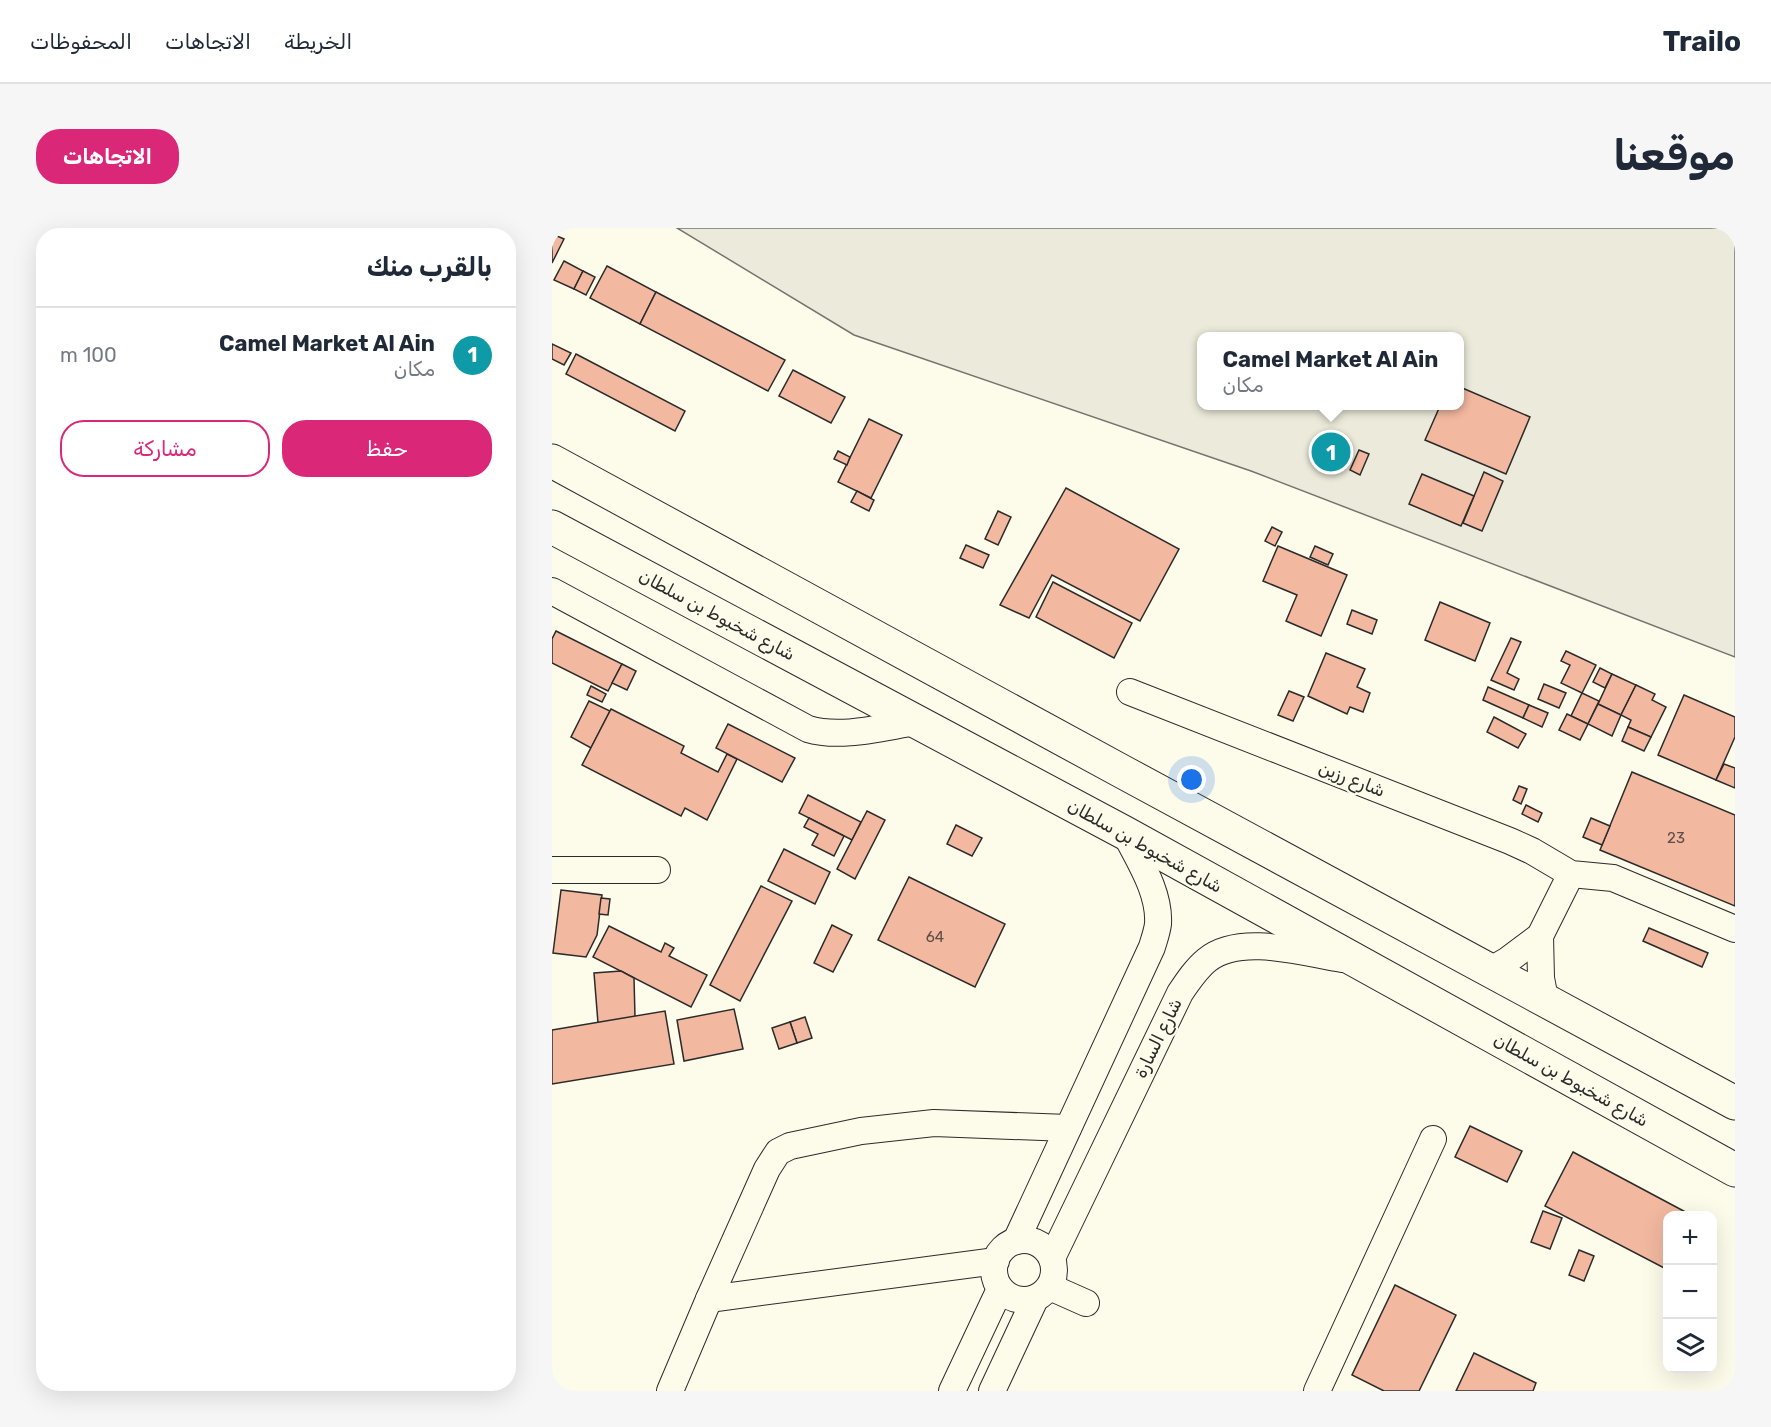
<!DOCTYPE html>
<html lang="ar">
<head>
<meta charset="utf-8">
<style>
  :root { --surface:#fff; --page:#f6f6f7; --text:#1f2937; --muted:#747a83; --line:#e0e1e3; --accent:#db2777 }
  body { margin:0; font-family:Rubik,"Noto Naskh Arabic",sans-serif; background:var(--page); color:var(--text); direction:rtl }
  .controls { position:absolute; right:18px; bottom:18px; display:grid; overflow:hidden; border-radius:12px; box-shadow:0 6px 24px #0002 }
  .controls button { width:54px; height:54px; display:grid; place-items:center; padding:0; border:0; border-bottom:2px solid var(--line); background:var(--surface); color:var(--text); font:30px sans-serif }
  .you { position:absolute; left:640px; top:552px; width:21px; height:21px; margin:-15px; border:4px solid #fff; border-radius:50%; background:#1a73e8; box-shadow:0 0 0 9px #1a73e833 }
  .badge { display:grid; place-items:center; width:39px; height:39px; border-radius:50%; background:var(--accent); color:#fff; font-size:20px; font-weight:700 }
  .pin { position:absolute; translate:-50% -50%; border:3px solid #fff; box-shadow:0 2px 6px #0006 }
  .popup { position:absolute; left:645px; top:104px; width:267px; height:78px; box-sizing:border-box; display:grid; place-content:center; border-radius:12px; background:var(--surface); filter:drop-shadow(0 2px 4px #0005); font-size:20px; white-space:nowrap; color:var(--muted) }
  .popup b { font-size:22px; color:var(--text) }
  .popup::after { content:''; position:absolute; left:50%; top:100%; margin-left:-12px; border:12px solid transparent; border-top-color:var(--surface) }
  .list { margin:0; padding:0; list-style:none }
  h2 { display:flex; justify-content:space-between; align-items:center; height:78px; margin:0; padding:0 24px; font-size:26px }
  h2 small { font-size:20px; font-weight:400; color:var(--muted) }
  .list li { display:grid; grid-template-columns:39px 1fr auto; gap:18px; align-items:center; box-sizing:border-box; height:96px; padding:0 24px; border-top:2px solid var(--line) }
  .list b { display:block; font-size:22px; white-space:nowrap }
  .list p { margin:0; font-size:20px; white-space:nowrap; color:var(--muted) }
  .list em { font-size:20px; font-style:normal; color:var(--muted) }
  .actions { display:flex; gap:12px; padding:18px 24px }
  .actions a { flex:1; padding:14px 0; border:2px solid var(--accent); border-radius:24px; text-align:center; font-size:21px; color:var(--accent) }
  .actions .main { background:var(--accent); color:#fff }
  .icon { flex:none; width:33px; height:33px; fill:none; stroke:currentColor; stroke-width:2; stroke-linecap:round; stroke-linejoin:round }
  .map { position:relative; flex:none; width:1183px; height:1163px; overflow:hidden; direction:ltr; border-radius:24px }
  header { display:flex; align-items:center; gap:36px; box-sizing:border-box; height:84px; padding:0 30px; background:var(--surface); border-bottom:2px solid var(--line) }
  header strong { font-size:28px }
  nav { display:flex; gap:33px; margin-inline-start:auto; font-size:21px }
  .intro { display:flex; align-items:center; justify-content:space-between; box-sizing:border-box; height:144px; padding:0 36px }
  h1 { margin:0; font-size:42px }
  .button { padding:15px 27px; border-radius:24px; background:var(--accent); color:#fff; font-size:21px; font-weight:700 }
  main { display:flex; gap:36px; padding:0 36px }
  aside { flex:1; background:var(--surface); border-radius:24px; box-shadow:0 6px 24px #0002 }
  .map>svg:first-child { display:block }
  .green { fill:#ecebdb; stroke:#74746e; stroke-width:1.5; fill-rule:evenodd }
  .building { fill:#f2b8a0; stroke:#2b2b2b; stroke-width:1.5 }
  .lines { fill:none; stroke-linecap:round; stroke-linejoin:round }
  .minor-casing { stroke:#2b2b2b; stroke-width:28 }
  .major-casing { stroke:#2b2b2b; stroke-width:35 }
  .minor { stroke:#fdfbea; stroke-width:26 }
  .major { stroke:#fdfbea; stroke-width:33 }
  .labels { text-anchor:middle; stroke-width:4.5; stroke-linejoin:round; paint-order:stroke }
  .number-label { font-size:15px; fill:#5d4e48 }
  .street-label { font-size:18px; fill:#2b2b2b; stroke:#fdfbea }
</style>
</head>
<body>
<header>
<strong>Trailo</strong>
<nav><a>الخريطة</a><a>الاتجاهات</a><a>المحفوظات</a></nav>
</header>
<div class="intro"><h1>موقعنا</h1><a class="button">الاتجاهات</a></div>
<main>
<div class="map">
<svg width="1183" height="1163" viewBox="0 0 1183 1163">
  <rect width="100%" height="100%" fill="#fdfbea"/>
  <!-- green -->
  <path class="green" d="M125,0h1058v429l-484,-186 -397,-136zM650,109h258v69h-258z"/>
  <!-- building -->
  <g class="building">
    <path d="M0,6l12,5 -12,24z"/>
    <path d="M12,33l19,10 -9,18 -20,-9z"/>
    <path d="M55,38l49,26 -16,32 -50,-26z"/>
    <path d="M31,43l12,6 -9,18 -12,-6z"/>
    <path d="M104,64l129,68 -17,31 -128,-67z"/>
    <path d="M0,116l19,9 -7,12 -12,-6z"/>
    <path d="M24,126l109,57 -10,20 -109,-57z"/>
    <path d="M241,142l52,27 -14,26 -52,-27z"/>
    <path d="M908,159l70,30 -24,57 -81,-34 15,-34h20z"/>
    <path d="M317,191l33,16 -31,63 -33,-16z"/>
    <path d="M807,222l10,4 -9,21 -10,-5z"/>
    <path d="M286,223l12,6 -3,8 -13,-6z"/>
    <path d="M932,244l19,9 -21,50 -19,-8z"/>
    <path d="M870,246l52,22 -13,30 -52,-22z"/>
    <path d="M514,260l113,61 -39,72 -88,-46 -23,43 -29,-13z"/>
    <path d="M305,263l17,9 -5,11 -18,-9z"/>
    <path d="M446,283l13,6 -13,28 -13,-6z"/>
    <path d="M720,299l10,5 -7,14 -10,-5z"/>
    <path d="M414,317l23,10 -6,13 -23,-10z"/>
    <path d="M726,318l69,29 -26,61 -35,-15 11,-26 -34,-14z"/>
    <path d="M763,318l18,8 -5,11 -18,-8z"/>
    <path d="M501,354l79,41 -18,35 -78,-41z"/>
    <path d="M888,374l50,21 -15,38 -50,-21z"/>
    <path d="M800,382l25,10 -5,14 -25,-10z"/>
    <path d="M4,403l66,33 -14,27 -56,-28v-24z"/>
    <path d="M959,410l10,4 -14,31 12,6 -5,11 -23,-10z"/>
    <path d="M1014,423l30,14 -14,28 -21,-10 9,-18 -9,-4z"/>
    <path d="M774,425l39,16 -8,18 13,6 -7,19 -13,-5 -3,7 -39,-18z"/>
    <path d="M70,436l14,7 -9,19 -15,-7z"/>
    <path d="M1048,440l12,6 -7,14 -12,-6z"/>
    <path d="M1060,446l24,11 -15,30 -23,-11z"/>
    <path d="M992,456l22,9 -7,15 -21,-9z"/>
    <path d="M1084,457l19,9 -3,6 14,7 -15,30 -23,-10 3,-7 -10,-5z"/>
    <path d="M39,458l15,8 -4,8 -15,-7z"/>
    <path d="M936,459l41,18 -6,13 -40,-18z"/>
    <path d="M737,463l15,6 -11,24 -15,-6z"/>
    <path d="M1030,465l17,8 -11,23 -17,-8z"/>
    <path d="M1132,467l51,22v20l-19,43 -58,-25z"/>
    <path d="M37,473l21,10 -19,37 -20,-11z"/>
    <path d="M1046,476l23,11 -9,21 -24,-12z"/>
    <path d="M977,477l19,8 -6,14 -19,-9z"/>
    <path d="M59,481l73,37 -3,7 37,19 9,-18 10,5 -30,61 -22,-12 -4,8 -99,-51z"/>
    <path d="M1015,486l21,10 -8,16 -21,-10z"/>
    <path d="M942,489l32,17 -8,14 -31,-16z"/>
    <path d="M176,496l67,34 -13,24 -66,-34z"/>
    <path d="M1076,499l23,10 -7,14 -22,-10z"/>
    <path d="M1172,536l11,4v20l-19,-8z"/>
    <path d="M1080,544l103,43v91l-135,-56z"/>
    <path d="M967,558l8,3 -6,15 -8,-4z"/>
    <path d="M256,567l53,27 -9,18 -53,-27z"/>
    <path d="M974,577l16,8 -4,9 -16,-8z"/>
    <path d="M315,583l18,9 -30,59 -18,-10z"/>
    <path d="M257,590l35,18 -10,20 -22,-11 6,-11 -14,-7z"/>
    <path d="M1039,590l19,8 -8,19 -19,-8z"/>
    <path d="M404,597l26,13 -10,18 -25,-12z"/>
    <path d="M232,621l46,23 -15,32 -47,-23z"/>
    <path d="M357,649l96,47 -30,63 -97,-47z"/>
    <path d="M209,658l31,15 -52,100 -30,-16z"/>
    <path d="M9,662l41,5 -5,40 -11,22 -33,-4z"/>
    <path d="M49,670l9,1 -2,16 -9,-1z"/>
    <path d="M280,697l20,10 -19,37 -19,-9z"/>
    <path d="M57,698l52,26 4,-9 9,5 -5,8 38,19 -16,32 -98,-50z"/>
    <path d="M1097,700l59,25 -6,14 -59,-26z"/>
    <path d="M69,743l13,7 1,39 -37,6 -4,-50z"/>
    <path d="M182,781l9,40 -59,12 -7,-41z"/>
    <path d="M113,783l9,53 -122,20v-54z"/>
    <path d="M253,789l7,21 -15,5 -7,-21z"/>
    <path d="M238,794l7,21 -18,6 -7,-21z"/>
    <path d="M918,898l52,25 -15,31 -52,-25z"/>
    <path d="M1021,924l120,64h-25v54l-123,-64z"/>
    <path d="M991,983l19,7 -12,31 -19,-7z"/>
    <path d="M1027,1022l15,6 -10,25 -15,-6z"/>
    <path d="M843,1057l61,30 -37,76h-35l-32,-16z"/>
    <path d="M922,1125l62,30 -3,8h-77z"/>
  </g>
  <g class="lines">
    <!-- minor casing -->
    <g class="minor-casing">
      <g id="minor">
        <path d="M0,363l256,138c33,10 75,-2 109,-7"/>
        <path d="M578,464l380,149 22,10 39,23 42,4 122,51"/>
        <path d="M0,642h105"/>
        <path d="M988,708l1,42 4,21"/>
        <path d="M939,742l17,-10 32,-24 31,-62"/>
        <circle cx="472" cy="1042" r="30"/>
        <path d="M464,1013l136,-294c2,-7 5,-15 6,-23 2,-32 -19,-63 -33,-91"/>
        <path d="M500,1030l128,-265c8,-12 16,-24 27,-33 33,-27 97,-7 135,-1"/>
        <path d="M498,1059l36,16"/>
        <path d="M157,1071l287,-38"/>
        <path d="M118,1163l39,-92 58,-130 11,-17 12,-6 71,-15 73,-8 134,5"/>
        <path d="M400,1163l48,-102"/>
        <path d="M440,1163l43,-92"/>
        <path d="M765,1163l116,-252"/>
      </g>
    </g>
    <!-- major casing -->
    <g class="major-casing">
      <g id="major">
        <path d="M0,233l571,311 612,331"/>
        <path d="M0,299l573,306 610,337"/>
      </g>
    </g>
    <!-- minor -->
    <use href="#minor" class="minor"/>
    <!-- major -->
    <use href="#major" class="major"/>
  </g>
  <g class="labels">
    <!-- number labels -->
    <g class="number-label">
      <text x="1124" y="615">23</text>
      <text x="383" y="714">64</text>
    </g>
    <!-- street labels -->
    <g class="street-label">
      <text transform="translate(165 387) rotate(28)" y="6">شارع شخبوط بن سلطان</text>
      <text transform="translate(800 551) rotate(21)" y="6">شارع رزين</text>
      <text transform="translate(593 618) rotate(29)" y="6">شارع شخبوط بن سلطان</text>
      <text transform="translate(606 810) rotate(-64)" y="6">شارع السارة</text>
      <text transform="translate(1019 852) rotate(29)" y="6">شارع شخبوط بن سلطان</text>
    </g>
  </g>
</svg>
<div class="controls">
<button>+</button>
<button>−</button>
<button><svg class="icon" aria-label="layers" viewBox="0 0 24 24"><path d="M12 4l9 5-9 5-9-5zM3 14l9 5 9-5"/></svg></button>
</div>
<div class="you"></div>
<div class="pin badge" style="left:779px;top:224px;background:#0f9aa8">1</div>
<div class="popup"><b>Camel Market Al Ain</b>مكان</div>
</div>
<aside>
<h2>بالقرب منك<small></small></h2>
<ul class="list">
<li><span class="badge" style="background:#0f9aa8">1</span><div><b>Camel Market Al Ain</b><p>مكان</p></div><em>100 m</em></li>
</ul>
<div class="actions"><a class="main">حفظ</a><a>مشاركة</a></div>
</aside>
</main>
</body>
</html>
